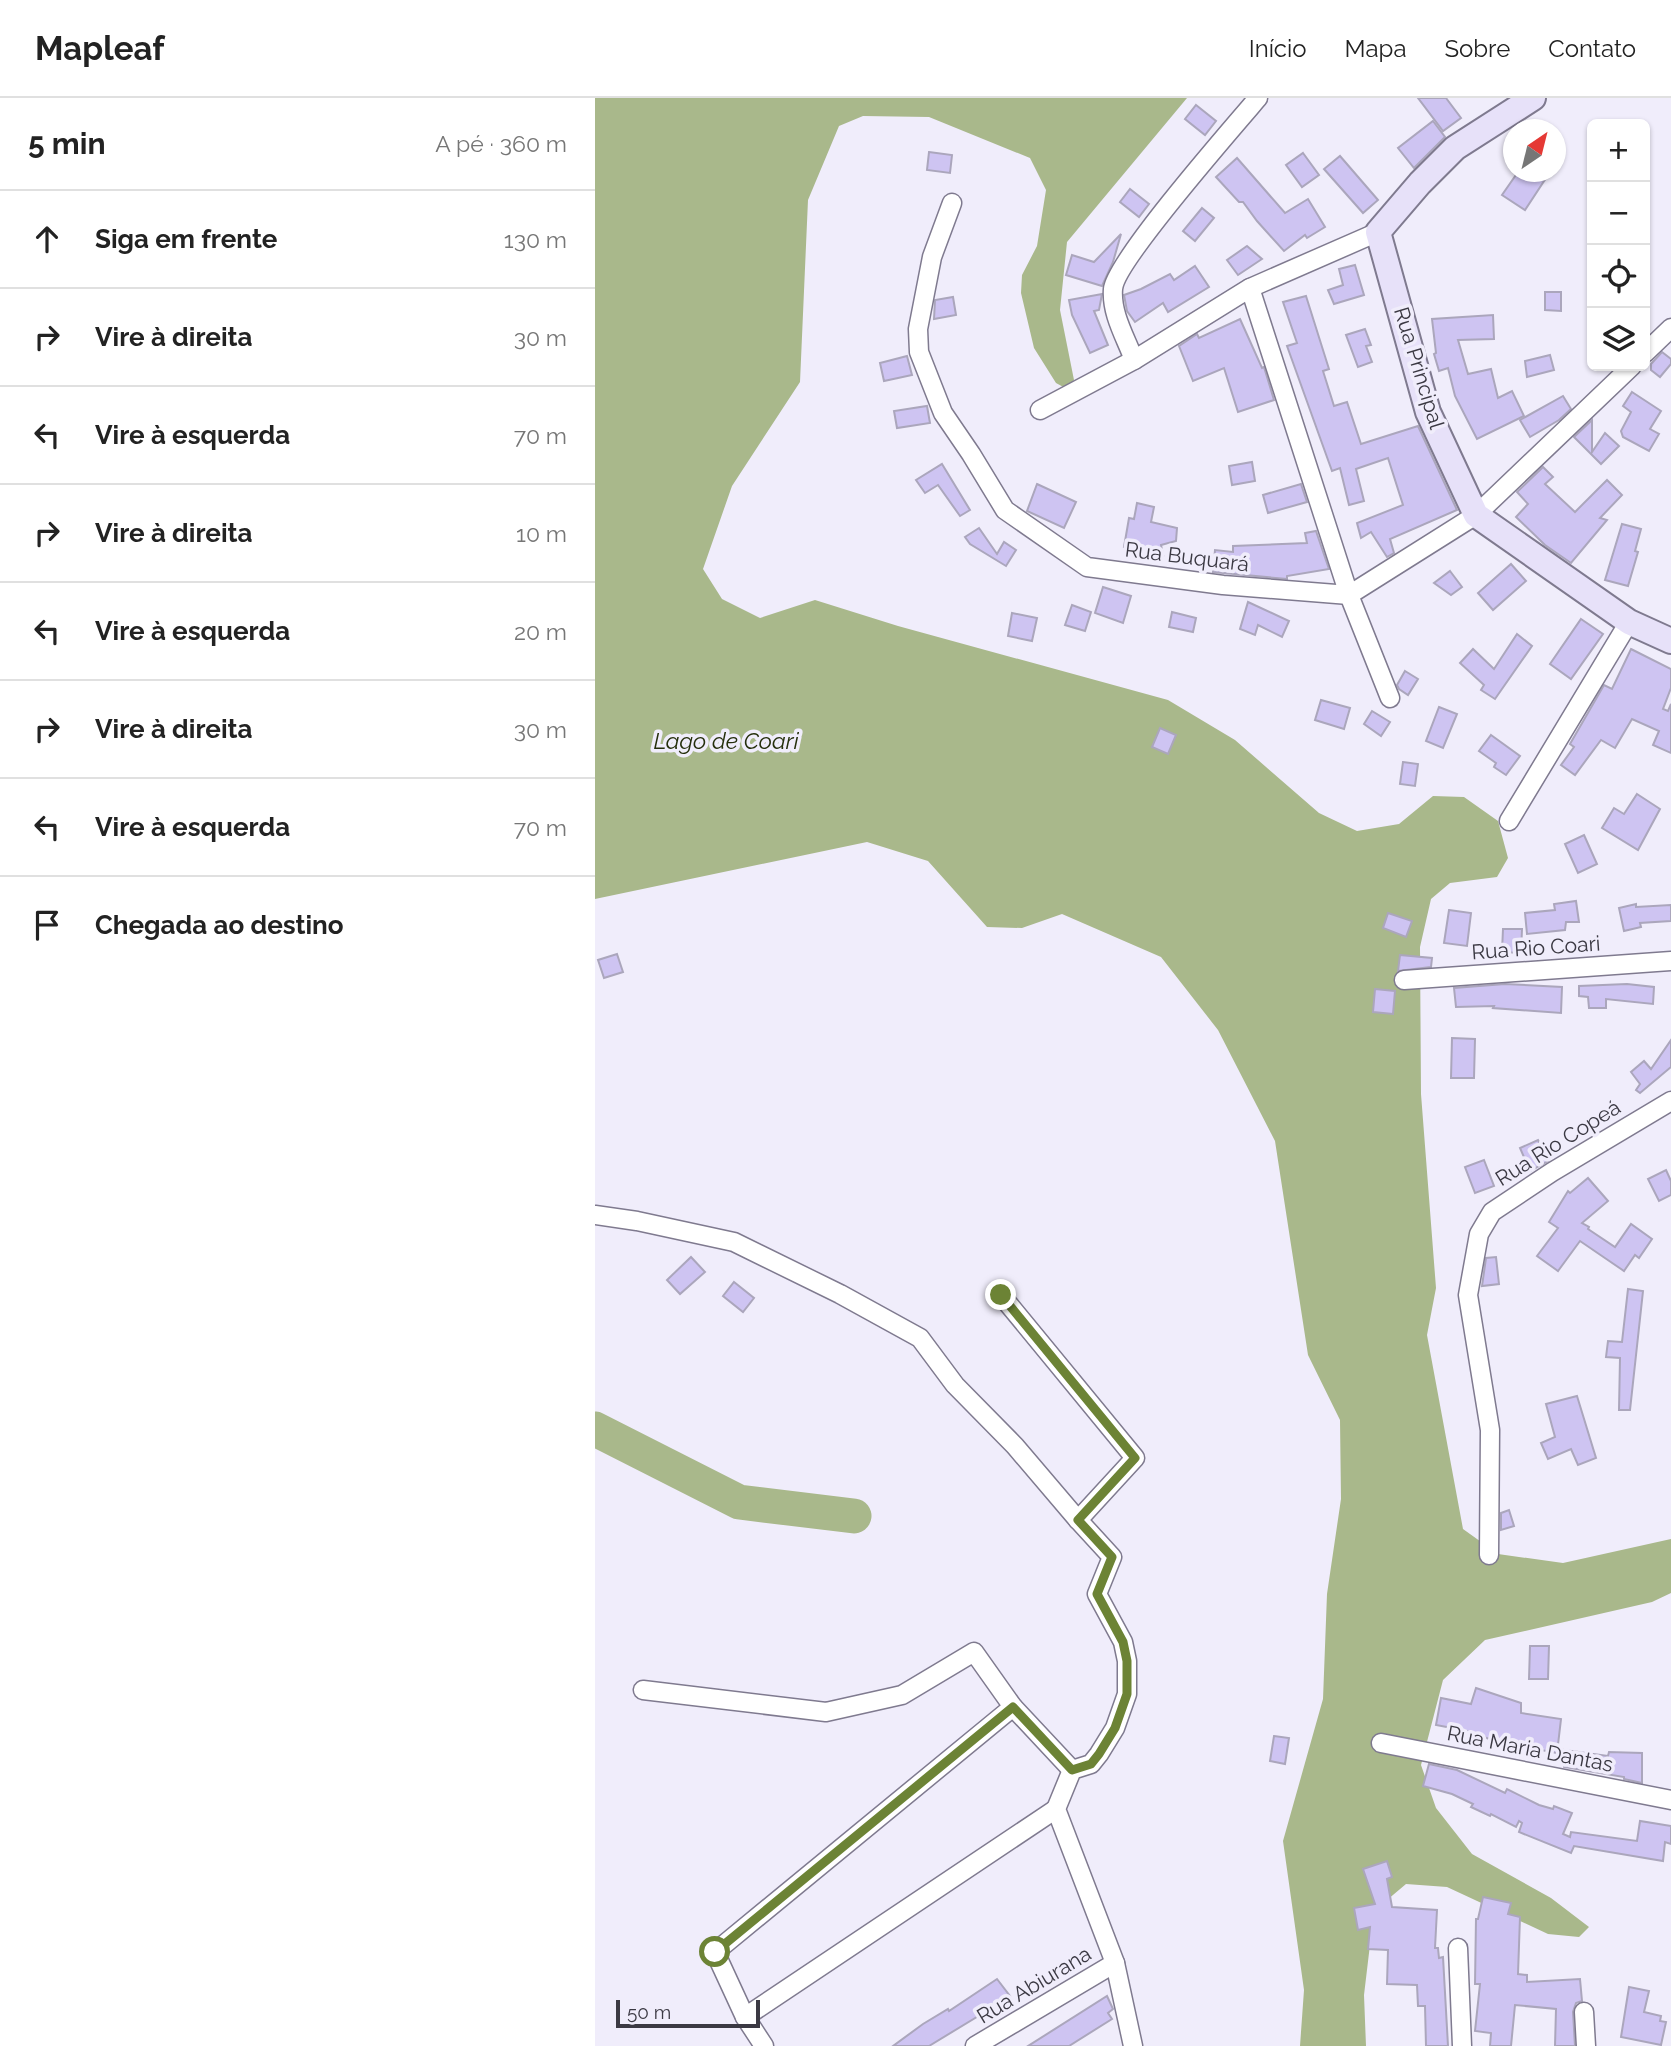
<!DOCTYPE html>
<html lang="pt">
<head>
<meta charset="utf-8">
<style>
  :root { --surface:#fff; --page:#f2f2f2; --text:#222; --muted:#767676; --line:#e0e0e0 }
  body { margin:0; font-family:Raleway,sans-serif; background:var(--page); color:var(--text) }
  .controls { position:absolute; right:21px; top:21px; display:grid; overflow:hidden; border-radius:10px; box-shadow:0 2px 5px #0004 }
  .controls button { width:63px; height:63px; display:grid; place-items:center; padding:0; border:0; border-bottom:2px solid var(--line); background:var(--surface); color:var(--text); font:35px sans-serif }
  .compass { position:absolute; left:908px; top:21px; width:63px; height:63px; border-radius:50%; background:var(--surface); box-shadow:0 2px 5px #0004; rotate:35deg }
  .scale { position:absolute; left:21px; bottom:18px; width:144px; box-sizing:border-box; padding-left:7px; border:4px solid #3b3943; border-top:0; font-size:19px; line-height:24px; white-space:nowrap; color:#3b3943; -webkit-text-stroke:5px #f0edfb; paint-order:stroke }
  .stop { position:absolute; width:21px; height:21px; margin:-16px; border:5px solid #6c8335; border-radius:50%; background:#fff }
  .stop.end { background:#6c8335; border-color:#fff; box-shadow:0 2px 7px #0008 }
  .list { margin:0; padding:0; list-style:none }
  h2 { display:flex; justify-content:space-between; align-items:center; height:91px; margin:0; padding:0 28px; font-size:30px }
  h2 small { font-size:23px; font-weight:400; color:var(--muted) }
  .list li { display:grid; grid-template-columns:46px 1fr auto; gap:21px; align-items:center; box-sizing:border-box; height:98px; padding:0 28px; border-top:2px solid var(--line) }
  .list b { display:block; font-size:26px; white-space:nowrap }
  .list em { font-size:23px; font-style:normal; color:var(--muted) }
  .icon { flex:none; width:38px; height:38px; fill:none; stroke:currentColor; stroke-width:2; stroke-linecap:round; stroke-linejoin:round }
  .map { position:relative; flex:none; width:1076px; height:1948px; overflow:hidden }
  header { display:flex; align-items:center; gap:42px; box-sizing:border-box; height:98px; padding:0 35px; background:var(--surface); border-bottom:2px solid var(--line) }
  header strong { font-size:33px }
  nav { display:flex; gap:38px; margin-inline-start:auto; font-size:24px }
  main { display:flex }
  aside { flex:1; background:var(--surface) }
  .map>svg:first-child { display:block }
  .water { fill:#a9b88b }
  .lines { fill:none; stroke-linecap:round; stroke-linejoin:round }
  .river { stroke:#a9b88b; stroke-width:35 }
  .building { fill:#cec4f2; stroke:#aba6bc; stroke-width:2 }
  .street-casing { stroke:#7f7a8f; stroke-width:21 }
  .secondary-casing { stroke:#7f7a8f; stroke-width:28 }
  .street { stroke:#fff; stroke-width:18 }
  .secondary { stroke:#e7e1f9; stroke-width:24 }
  .route { stroke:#6c8335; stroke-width:9 }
  .labels { text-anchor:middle; stroke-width:7; stroke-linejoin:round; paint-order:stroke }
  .street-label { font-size:21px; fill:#3b3943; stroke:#f0edfb }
  .water-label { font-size:23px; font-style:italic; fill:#252f0c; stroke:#f0edfb }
</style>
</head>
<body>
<header>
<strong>Mapleaf</strong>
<nav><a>Início</a><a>Mapa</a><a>Sobre</a><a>Contato</a></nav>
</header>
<main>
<aside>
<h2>5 min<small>A pé · 360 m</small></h2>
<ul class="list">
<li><svg class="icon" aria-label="ahead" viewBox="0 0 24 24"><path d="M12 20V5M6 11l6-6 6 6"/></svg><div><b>Siga em frente</b></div><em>130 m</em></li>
<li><svg class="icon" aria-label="right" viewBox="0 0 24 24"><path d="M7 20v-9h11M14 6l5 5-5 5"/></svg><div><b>Vire à direita</b></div><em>30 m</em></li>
<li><svg class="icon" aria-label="left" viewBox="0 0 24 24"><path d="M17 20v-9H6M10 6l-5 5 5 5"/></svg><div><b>Vire à esquerda</b></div><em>70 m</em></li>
<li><svg class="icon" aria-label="right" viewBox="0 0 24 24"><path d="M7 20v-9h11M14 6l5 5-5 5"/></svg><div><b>Vire à direita</b></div><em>10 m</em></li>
<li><svg class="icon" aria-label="left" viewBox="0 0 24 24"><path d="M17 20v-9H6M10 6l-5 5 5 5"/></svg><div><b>Vire à esquerda</b></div><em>20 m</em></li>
<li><svg class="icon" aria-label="right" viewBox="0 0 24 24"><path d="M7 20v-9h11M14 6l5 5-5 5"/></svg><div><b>Vire à direita</b></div><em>30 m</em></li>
<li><svg class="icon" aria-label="left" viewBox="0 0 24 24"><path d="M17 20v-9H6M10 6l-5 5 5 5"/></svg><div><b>Vire à esquerda</b></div><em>70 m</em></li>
<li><svg class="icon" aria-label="arrive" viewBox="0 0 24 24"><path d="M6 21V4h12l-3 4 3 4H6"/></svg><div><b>Chegada ao destino</b></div></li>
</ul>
</aside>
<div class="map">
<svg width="1076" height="1948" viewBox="0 0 1076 1948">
  <rect width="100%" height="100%" fill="#f0edfb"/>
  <!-- water -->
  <path class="water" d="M0,0h592l-120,144 -7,68 14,70 -7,9 -11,-6 -22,-35 -13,-55 1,-18 15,-29 9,-56 -16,-32 -101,-41 -66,-1 -24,10 -31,74 -8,182 -68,104 -29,83 19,30 38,19 55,-18 83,26 270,74 67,40 84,73 38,18 42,-7 34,-28 31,1 34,24 10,37 -11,19 -47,6 -19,16 -11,48 1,147 15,194 -9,47 36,194 35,25 65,9 108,-24v54l-19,9 -167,38 -42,40 -22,85 15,43 36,46 79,44 38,29 -10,10 -31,-3 -101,-47 -41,-3 -32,27 -10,84 2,51h-66l4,-56 -21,-149 40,-142 4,-105 14,-95 -1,-79 -32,-65 -33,-214 -57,-111 -57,-73 -99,-43 -40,14 -35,-1 -59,-66 -61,-19 -272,57z"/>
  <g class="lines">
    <!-- river -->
    <path class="river" d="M0,1331l144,73 115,14"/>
  </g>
  <!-- building -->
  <g class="building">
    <path d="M823,0h28l15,20 -18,13z"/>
    <path d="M601,7l20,16 -11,14 -20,-16z"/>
    <path d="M838,23l12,16 -31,31 -16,-20z"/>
    <path d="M334,54l23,3 -2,18 -23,-3z"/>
    <path d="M708,55l16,22 -17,12 -16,-22z"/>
    <path d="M745,58l38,44 -15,13 -39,-44z"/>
    <path d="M642,60l48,55 23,-14 17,28 -18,11 -2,-3 -21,16 -27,-30 -14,-19h-4l-23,-25z"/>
    <path d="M923,74h32l-25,38 -23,-15z"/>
    <path d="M535,91l19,15 -10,13 -19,-15z"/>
    <path d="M607,110l12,10 -19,23 -12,-10z"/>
    <path d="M526,136l-8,28 -11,24 -36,-11 6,-20 22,7z"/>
    <path d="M652,148l15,13 -24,16 -11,-15z"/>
    <path d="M760,167l9,30 -30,9 -6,-14 15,-5 -4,-16z"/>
    <path d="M600,168l14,21 -41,25 -5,-9 -28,19 -8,-11 -3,-16 17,-6 29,-15 4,6z"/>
    <path d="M950,194h16v19l-16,-1z"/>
    <path d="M507,196l-3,16 -5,1 14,34 -18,8 -18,-38 -3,-15z"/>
    <path d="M711,198l23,73 -6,2 11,35 13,-4 14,42 57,-18 39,84 -67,29 4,14 -7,4 -16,-25 -10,6 -4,-15 46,-18 -15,-47 -32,11 8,32 -15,4 -9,-37 -8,3 -45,-125 10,-3 -14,-41z"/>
    <path d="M358,199l3,18 -22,4 1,-19z"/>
    <path d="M898,217l1,24 -36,1 10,34 23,-5 7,29 14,-7 12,25 -47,23 -22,-43 -7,-28 -9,3 -5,-17 2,-1 -4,-34z"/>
    <path d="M645,221l22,49 2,-1 10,33 -36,12 -14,-44 -31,13 -14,-35 18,-12 2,4z"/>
    <path d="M770,231l6,16 -5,1 6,16 -14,5 -12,-32z"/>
    <path d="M1067,254l9,7v5l-11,13 -9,-7v-6z"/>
    <path d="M955,257l4,15 -27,7 -2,-16z"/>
    <path d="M312,258l5,19 -28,6 -4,-18z"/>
    <path d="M1037,294l29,19 -11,18 9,5 -10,17 -26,-14 -2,-6 10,-19 -8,-6z"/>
    <path d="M968,298l8,13 -12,11 -29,17 -10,-17z"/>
    <path d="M332,308l3,17 -33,5 -3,-17z"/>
    <path d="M997,322v32l13,-19 14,13 -18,18 -27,-27z"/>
    <path d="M657,364l3,19 -23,4 -3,-19z"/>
    <path d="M347,366l28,46 -10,6 -22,-31 -13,8 -9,-13z"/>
    <path d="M948,369l10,10 -8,7 30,28 32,-32 15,15 -22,23 7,2 -36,43 -26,-18 -29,-28 12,-13 -11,-12z"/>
    <path d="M442,386l39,18 -12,26 -37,-17z"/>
    <path d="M706,386l6,18 -39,11 -5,-18z"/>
    <path d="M542,405l17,4 -3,15 26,6 -1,13 -15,4 2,10 -39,-8 5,-29 5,1z"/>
    <path d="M1027,426l19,5 -6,22 3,1 -10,34 -23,-6z"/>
    <path d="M384,430l18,26 7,-12 12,8 -10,16 -36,-22 -5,-7z"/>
    <path d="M721,433l13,38 -42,7v3l-74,-7 2,-22 18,2v-6l74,-3 -2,-10z"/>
    <path d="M916,466l15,17 -33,29 -15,-17z"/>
    <path d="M855,473l12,16 -11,8 -17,-12z"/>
    <path d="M508,489l28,9 -8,27 -28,-10z"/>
    <path d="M653,504l41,19 -7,16 -24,-12 -3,10 -15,-6z"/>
    <path d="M477,507l19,7 -6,19 -20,-6z"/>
    <path d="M577,514l24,6 -3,14 -24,-5z"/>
    <path d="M417,515l25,5 -5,23 -24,-5z"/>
    <path d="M986,521l22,15 -32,45 -21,-15z"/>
    <path d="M922,536l15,12 -37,53 -14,-9 3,-5 -24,-22 13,-14 21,20z"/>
    <path d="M1036,551l40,20v19l-8,21 5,2 3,-7v49l-18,-8 6,-14 -27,-12 -17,29 -14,-8 -26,35 -14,-10 13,-18 -4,-3 34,-59 8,4z"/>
    <path d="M810,573l13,8 -10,16 -9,-6 -2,-4z"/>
    <path d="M726,602l29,8 -6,21 -29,-9z"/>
    <path d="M844,609l18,7 -14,34 -17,-7z"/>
    <path d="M777,613l18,11 -9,14 -17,-12z"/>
    <path d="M565,630l16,7 -8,19 -16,-7z"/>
    <path d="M896,637l29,21 -14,19 -12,-8 2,-4 -17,-12z"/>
    <path d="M808,664l15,2 -3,22 -15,-2z"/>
    <path d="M1042,696l23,15 -22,41 -36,-22 12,-20 10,6z"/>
    <path d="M989,737l13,29 -19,9 -13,-29z"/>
    <path d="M981,803l3,21h-13l-1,8 -38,4 -2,-21 30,-3 -1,-6z"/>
    <path d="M1041,806v3l35,-2v16l-31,2 1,4 -17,4 -5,-23z"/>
    <path d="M854,812l22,3 -4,33 -23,-3z"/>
    <path d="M793,815l24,8 -6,16 -23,-9z"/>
    <path d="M908,831h19l-1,24 -19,-1z"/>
    <path d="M22,856l6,18 -19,6 -6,-18z"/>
    <path d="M805,857l32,3 -1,9 -33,4z"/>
    <path d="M910,886l57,3 -1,26 -68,-5 1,-2 -38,1 -2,-19z"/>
    <path d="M1032,886l27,3 -1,17 -47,-5v9h-17l-1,-11 -9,-1v-10z"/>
    <path d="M780,891l20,2 -2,23 -20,-2z"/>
    <path d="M857,940l23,1 -1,39h-23z"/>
    <path d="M1076,942v27l-31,26 -4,-3 4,-6 -9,-12 13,-11 7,8z"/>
    <path d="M943,1042l10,21 -18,10 -10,-23z"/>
    <path d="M889,1062l10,26 -19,7 -10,-26z"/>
    <path d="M1071,1072l5,11v14l-12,6 -11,-22z"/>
    <path d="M993,1080l20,23 -26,22 7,4 -1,2 27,18 16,-23 21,15 -13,19 -4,-3 -11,16 -44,-30 -22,30 -21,-15 21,-28 -9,-6 19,-31 2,2z"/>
    <path d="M96,1159l14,15 -25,22 -13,-14z"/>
    <path d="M901,1159l3,27 -17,2 4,-28z"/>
    <path d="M139,1184l20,16 -11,14 -20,-16z"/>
    <path d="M1033,1191l15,2 -13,119h-11l1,-52 -14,-1 2,-16 14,1z"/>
    <path d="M982,1298l19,62 -18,7 -7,-16 -23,10 -7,-16 14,-6 -9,-33z"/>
    <path d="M914,1412l5,16 -13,4v-17z"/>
    <path d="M935,1548h19l-1,33h-19z"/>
    <path d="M881,1590l45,15v10l40,6 -4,34 -59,-11 -46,-16v2l-16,-3 5,-27 30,6z"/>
    <path d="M679,1638l15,2 -4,26 -15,-3z"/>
    <path d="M969,1652l44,6 1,-4 33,1v30l-18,-4v-2l-60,-10z"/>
    <path d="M834,1666l28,6 48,23 2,-4 32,16 14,4 1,-3 18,7 -9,21 7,3 1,-5 66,9 3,-20 31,5v18l-6,-2 -2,19 -89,-15 -3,7 -52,-21 3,-9 -3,-2 -3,6 -25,-13 -1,2 -19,-9 2,-3 -21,-10 -29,-8z"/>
    <path d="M792,1763l5,16 -5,2 5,28 45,3 -2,38h3l1,10 4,-1 5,89h-22l-1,-40h-7l-1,-21 -30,-1 1,-34 -20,-1 2,-22 -12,3 -4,-22 21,-4 -12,-35z"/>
    <path d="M888,1799l28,6 -3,11 12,3 -2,57 9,1v7l53,-3 2,22 -6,2 -3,9 2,34h-20l1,-37 -41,-4 -4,41h-21l1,-13 -16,-2 5,-47h-5l1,-65h2z"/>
    <path d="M402,1881l13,17 -20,13 -61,37h-36l30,-22 25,-15 1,2z"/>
    <path d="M1034,1889l20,4 -5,21 17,4 -1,5 6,1 -5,23 -40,-8z"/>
    <path d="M512,1898l6,13 -5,4 4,6 -43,27h-41z"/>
  </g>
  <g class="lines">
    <!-- street casing -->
    <g class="street-casing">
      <g id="street">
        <path d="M357,105l-20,54 -14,72 1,23 24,61 28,41 34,56 82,57 136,18 126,10 127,-80 156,-149"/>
        <path d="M655,190l99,307 41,103"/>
        <path d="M1050,255l26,-25"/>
        <path d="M539,262c-8,-22 -23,-46 -21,-71 2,-27 121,-163 145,-191"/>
        <path d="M445,312l94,-50 116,-72 128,-56"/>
        <path d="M914,723l120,-199"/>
        <path d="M809,882l267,-19"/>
        <path d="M0,1117l42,6 97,21 106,52 80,44 35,47 60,61 63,74 34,37 -15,37 26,48 4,19v33l-12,34 -16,26 -8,10 -19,6 -16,39 59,154 18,83"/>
        <path d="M406,1197l134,163 -57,62"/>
        <path d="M894,1457l1,-125 -22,-135 11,-61 13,-22 60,-40 119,-71"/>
        <path d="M48,1592l183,22 76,-17 72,-43 39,55 59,63"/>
        <path d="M786,1645l290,57"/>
        <path d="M863,1850l4,98"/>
        <path d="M989,1914l2,34"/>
        <path d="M150,1919l311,-208"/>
        <path d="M169,1948l-19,-29 -30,-65 298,-245"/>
        <path d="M380,1948l140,-83"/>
      </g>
    </g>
    <!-- secondary casing -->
    <g class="secondary-casing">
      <path id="secondary" d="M938,0l-78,50 -35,35 -42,49 50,180 48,103 153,107 42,19"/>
    </g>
    <!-- street -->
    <use href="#street" class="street"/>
    <!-- secondary -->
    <use href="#secondary" class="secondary"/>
  </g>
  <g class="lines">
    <!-- route -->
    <path class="route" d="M120,1854l298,-245 59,63 19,-6 8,-10 16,-26 12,-34v-33l-4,-19 -26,-48 15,-37 -34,-37 57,-62 -134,-163"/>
  </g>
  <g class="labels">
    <!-- street labels -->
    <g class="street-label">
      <text transform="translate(824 270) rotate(73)" y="7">Rua Principal</text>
      <text transform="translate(592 459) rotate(7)" y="7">Rua Buquará</text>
      <text transform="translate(941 850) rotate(-4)" y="7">Rua Rio Coari</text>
      <text transform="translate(963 1045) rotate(-32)" y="7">Rua Rio Copeá</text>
      <text transform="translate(935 1651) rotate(11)" y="7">Rua Maria Dantas</text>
      <text transform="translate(439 1887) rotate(-31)" y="7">Rua Abiurana</text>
    </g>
    <!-- water labels -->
    <g class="water-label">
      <text x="131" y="651">Lago de Coari</text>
    </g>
  </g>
</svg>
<div class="controls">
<button>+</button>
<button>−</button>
<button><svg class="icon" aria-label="locate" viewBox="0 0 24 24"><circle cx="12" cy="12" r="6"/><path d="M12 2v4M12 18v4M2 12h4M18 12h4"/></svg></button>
<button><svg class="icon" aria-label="layers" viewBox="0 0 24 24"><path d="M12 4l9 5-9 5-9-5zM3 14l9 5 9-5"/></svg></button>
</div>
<svg class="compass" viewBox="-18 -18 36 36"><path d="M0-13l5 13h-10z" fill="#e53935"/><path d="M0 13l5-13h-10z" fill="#767676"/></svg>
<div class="scale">50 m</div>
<div class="stop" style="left:120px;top:1854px"></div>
<div class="stop end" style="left:406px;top:1197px"></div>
</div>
</main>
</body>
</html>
